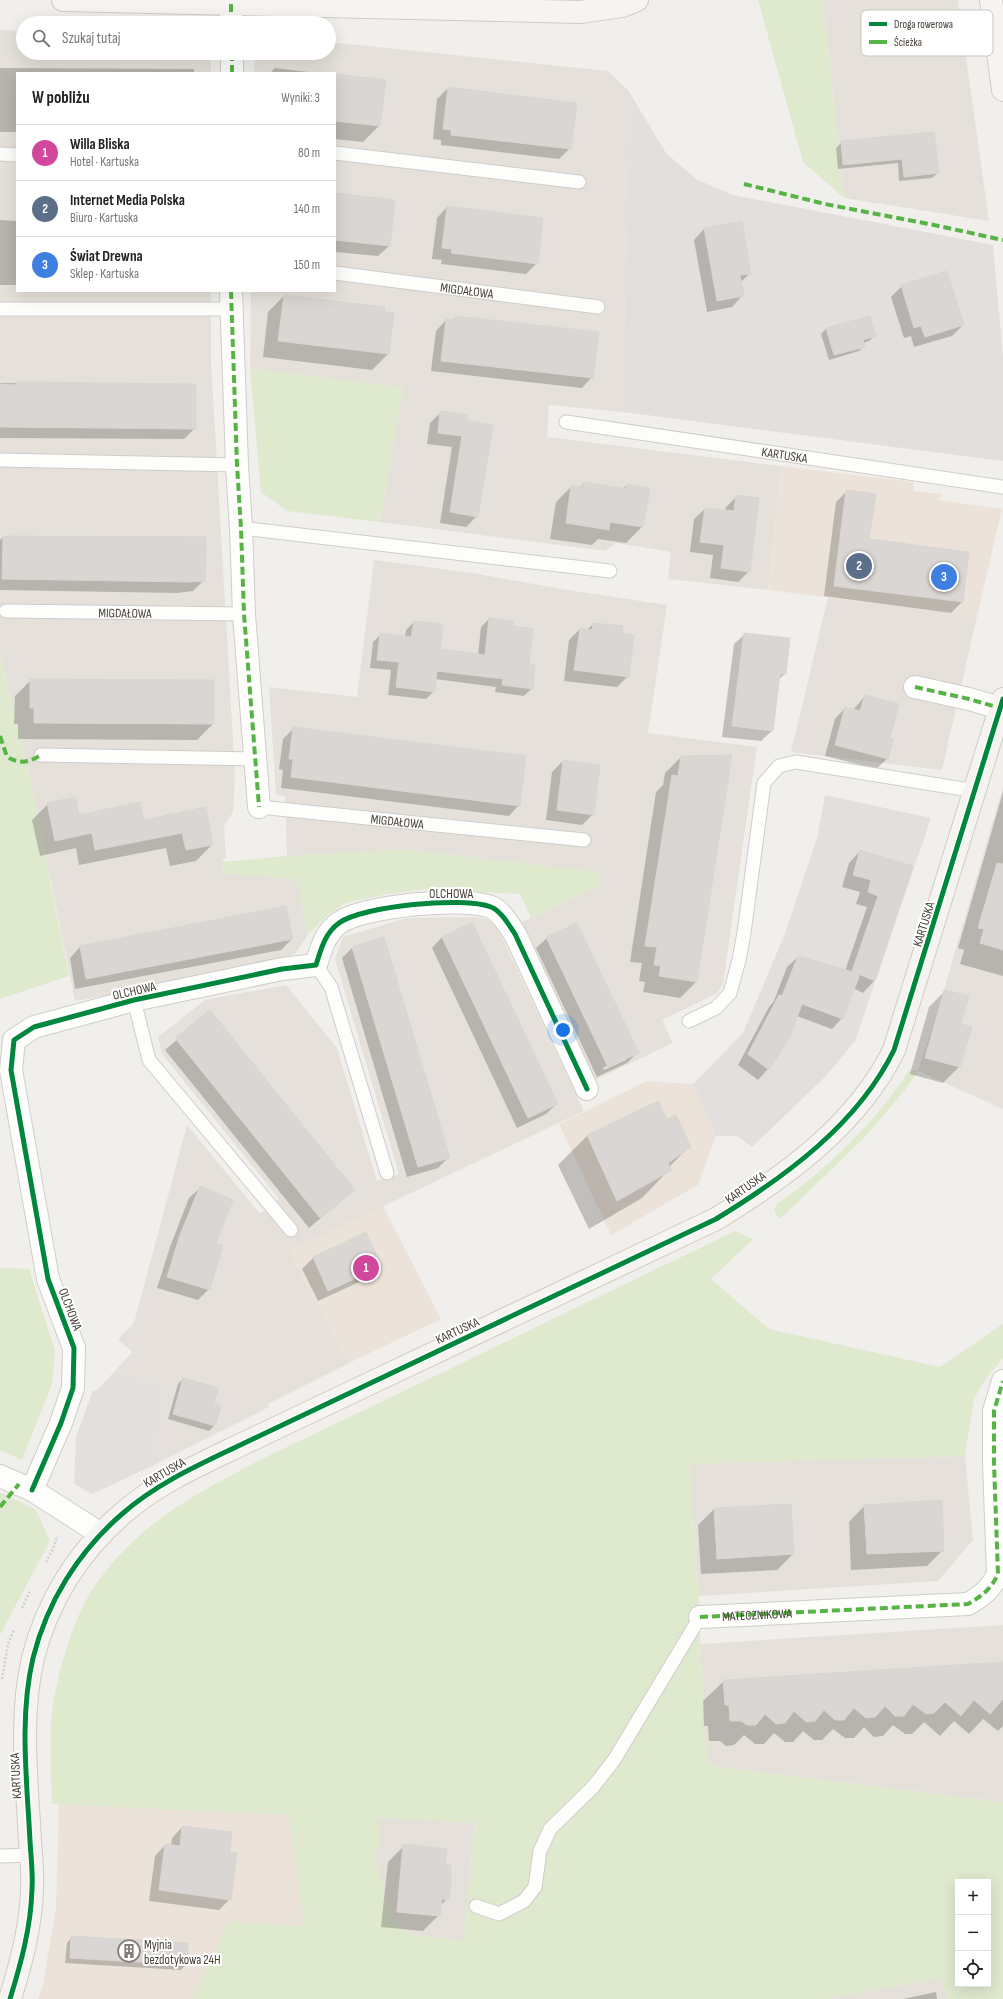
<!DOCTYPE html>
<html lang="pl">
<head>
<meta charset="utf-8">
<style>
  :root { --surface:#fff; --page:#f6f6f6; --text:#222; --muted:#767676; --line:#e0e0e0; --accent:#827e77 }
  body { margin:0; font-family:"Sofia Sans Condensed",sans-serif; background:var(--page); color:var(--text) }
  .controls { position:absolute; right:12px; bottom:12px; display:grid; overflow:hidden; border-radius:0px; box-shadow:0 4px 16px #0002 }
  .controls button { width:36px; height:36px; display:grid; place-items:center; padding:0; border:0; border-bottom:1px solid var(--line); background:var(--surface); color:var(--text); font:20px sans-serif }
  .you { position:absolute; left:563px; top:1030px; width:14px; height:14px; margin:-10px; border:3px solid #fff; border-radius:50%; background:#1a73e8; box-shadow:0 0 0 6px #1a73e833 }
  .badge { display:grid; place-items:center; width:26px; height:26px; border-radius:50%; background:var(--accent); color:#fff; font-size:13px; font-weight:700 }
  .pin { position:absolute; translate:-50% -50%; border:2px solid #fff; box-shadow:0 1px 4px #0006 }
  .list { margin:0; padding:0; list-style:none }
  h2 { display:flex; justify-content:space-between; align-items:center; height:52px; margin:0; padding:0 16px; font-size:17px }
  h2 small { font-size:13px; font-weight:400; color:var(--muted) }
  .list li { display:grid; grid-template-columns:26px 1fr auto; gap:12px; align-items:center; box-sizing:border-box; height:56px; padding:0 16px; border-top:1px solid var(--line) }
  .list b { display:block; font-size:15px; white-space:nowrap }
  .list p { margin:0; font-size:13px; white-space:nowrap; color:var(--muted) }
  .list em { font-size:13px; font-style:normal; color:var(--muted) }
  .icon { flex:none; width:22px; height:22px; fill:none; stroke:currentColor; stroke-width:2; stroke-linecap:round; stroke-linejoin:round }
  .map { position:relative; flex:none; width:1003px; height:1999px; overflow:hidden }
  .search { position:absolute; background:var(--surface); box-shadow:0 4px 16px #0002; left:16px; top:16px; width:320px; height:44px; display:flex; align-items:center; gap:10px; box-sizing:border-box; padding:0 14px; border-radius:22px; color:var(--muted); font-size:15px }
  .panel { position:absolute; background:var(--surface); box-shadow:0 4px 16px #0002; left:16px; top:72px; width:320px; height:220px; border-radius:0px }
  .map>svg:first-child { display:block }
  .residential { fill:#e5e1da }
  .commercial { fill:#ebe3d9 }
  .industrial { fill:#e3dfdc }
  .green { fill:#dfe9ce; fill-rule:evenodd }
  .shadow { fill:#0003; fill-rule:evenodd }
  .building { fill:#d9d6d3; stroke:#d9d6d2 }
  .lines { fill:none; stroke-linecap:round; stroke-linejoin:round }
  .lane-casing { stroke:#cfcdca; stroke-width:15 }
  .street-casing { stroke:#cfcdca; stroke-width:24 }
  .secondary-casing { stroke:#d0ccc3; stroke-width:24 }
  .path { stroke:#d1cfcc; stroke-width:2.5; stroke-dasharray:2 2; stroke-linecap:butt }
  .lane { stroke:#fdfdfc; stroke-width:13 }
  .street { stroke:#fdfdfc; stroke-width:22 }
  .secondary { stroke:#f6f4f0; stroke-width:22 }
  .quiet { stroke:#57b346; stroke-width:4; stroke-dasharray:8 4; stroke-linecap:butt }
  .cycleway-casing { stroke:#fff; stroke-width:8 }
  .cycleway { stroke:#00873e; stroke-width:5 }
  .labels { text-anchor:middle; stroke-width:4; stroke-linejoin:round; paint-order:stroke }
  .street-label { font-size:13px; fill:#474138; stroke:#fff }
  .poi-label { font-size:13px; fill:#474138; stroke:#fff; text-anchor:start }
  .key { fill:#fff; stroke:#c8c6c3; stroke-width:1 }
  .key-label { font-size:11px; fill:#474138 }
</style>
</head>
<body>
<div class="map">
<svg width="1003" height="1999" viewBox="0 0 1003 1999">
  <rect width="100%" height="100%" fill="#f1efec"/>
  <!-- residential -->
  <g class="residential">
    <path d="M823,0h135l31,221 -145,-23z"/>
    <path d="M0,30l23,1v22h188v20h-194v218h194v70l24,414 -2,37 -9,14 2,33h-3l-1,14 75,6 11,56 -13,19 -32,12 -188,35 -47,-233 -28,-113z"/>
    <path d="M329,42l279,29 20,19 -5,322 -74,-7 -2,32 234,29 -13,124 -100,-11 3,-27 -55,-9 -11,8 -225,-29 23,-134 -153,-19 1,-78h84v-218h-81l1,-20h74z"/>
    <path d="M374,560l98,13 96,17 99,15 -19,128 109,14 -34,237 -7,10 -54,26 11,23 -80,38 -75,-157 81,-38 2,-13 -196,-24 -118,7 -2,-60 -9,-1 -7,-108 88,10z"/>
    <path d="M828,597l149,19 -35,154 -151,-18z"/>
    <path d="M1003,786v323l-85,-38 26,-81z"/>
    <path d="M472,917l15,2 10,8 87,184 -295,140 60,112 -81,41 1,3 -119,60 9,-40 -45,-55 18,-20 -14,-13 16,-16 53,-198 73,89 19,-15 -117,-145 -4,-17 47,-37 81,-15 51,63 40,133 22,-7 -64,-215 8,-22 63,-19z"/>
    <path d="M965,1456l8,84 -35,41 -239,15 -10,-132z"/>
    <path d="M1003,1625v177l-296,-37 -7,-121z"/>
    <path d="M376,1818l99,5 -11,117 -48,-4 -27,-17 -7,-39 -7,-21 5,-22z"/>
    <path d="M941,1978l7,21h-122z"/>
  </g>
  <!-- commercial -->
  <g class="commercial">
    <path d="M781,466l133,16 -1,9 30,3 -6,6 65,9 -25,107 -209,-26z"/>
    <path d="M647,1081l46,3 23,52 -18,49 -87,50 -52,-111z"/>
    <path d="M383,1206l58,113 -92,44 -60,-112z"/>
    <path d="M59,1803l230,12 15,112 -75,-5 -37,77h-154l5,-15 13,-77z"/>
  </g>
  <!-- industrial -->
  <g class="industrial">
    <path d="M628,90l38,63 30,26 37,16 260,50 10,112v104l-380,-49z"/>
    <path d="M825,795l106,23 -76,223 -30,36 -73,70 -15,-11h-21l-23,-52 50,-51 41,-97 33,-98z"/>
    <path d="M114,1372l48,17 1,10 -4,28 -9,40 -58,27 -18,-10 2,-47 17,-47 3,1z"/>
  </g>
  <!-- green -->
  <g class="green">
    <path d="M758,0h65l21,198 -41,-36z"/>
    <path d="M250,369l153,19 -23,134 -93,-11 -26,-19z"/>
    <path d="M0,655l28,113 41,208 -69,23z"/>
    <path d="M405,849l196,24 -2,13 -68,32 -11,-24 -95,-5 -37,5 -43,9 -17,12 -20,20 -11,-56 -75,-6 1,-11 64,-6z"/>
    <path d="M910,1069l8,2 -14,20 -38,45 -86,83 -6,-8 2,-6c52,-37 100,-83 134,-136z"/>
    <path d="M735,1231l18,8 -42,40 58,50 171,38 63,-43v34l-15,18 -14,22 -9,58 -276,8 10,132 1,48 7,121 296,37v197h-55l-7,-21 -115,21h-634l37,-77 75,4 -15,-111 -237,-11c-1,-26 -2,-52 -1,-78 2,-41 21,-108 45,-142 45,-63 101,-91 168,-126 49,-24 99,-47 148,-71 108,-52 215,-104 323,-156zM376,1818l99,5 -11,117 -48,-4 -27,-17 -7,-39 -7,-21 5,-22zM958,1882h30v102h-30z"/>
    <path d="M0,1268l29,1 26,82 -3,33 -30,76 -22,-10z"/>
    <path d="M0,1492l36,18 14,31 -50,94z"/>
  </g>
  <!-- shadow -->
  <g class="shadow">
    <path d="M0,68l194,1v4h-177v59h-17z"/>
    <path d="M275,68l41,5h-46z"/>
    <path d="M335,75l49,6 -5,45 -16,16 -28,-3z"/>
    <path d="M448,88l122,60 -11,11 -118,-14v-5l-8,-1 4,-40z"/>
    <path d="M933,133l5,40 -6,5 -33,3 -1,-18 -60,6 -2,-21 6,-6z"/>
    <path d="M335,194l54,52 -11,10 -43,-4z"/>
    <path d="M447,207l90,56 -11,11 -85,-10 1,-4 -10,-1 5,-41z"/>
    <path d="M0,220l17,1v64h-17z"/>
    <path d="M704,229l46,44 -10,10 2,13 -10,11 -25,5 -13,-72z"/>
    <path d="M902,286l61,39 -11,11 -38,11 -3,-11 -7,2 -13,-41z"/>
    <path d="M284,296l109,17 -5,41 -16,16 -109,-13 5,-45z"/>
    <path d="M456,317l136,60 -10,11 -151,-17 5,-40 10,-11h6z"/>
    <path d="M826,329l48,7 -5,5 -6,2 1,3 -5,5 -30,9 -8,-26z"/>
    <path d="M0,383l195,2v43l-11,11 -184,-1z"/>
    <path d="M441,412l25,3 11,101 -11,11 -26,-4 12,-76 -25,-3 3,-21z"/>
    <path d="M584,483l39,6 4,-4 15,42 -16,16 -28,-4 -6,6 -42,-6 6,-37 16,-16 8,2z"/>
    <path d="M847,491l21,49 94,62 -11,11 -127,-17 12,-94z"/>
    <path d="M737,496l12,75 -11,11 -28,-4 3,-23 -23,-3 4,-33 11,-10 20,2 1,-4z"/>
    <path d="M3,537l202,1 -1,42 -11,11 -16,2 -177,-3v-50z"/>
    <path d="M489,619l22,8 17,38 4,23 -8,8 -29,-4 1,-5 -61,-8 -1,12 -8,8 -38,-4 3,-25 -21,-2 3,-26 8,-8 24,3 1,-7 8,-8 25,28 39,5 3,-28z"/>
    <path d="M593,624l35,52 -11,11 -53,-6 5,-41 11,-11 7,1z"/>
    <path d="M745,634l40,40 -7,6 -6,51 -11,10 -39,-4 12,-93z"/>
    <path d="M31,680l182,1v43l-16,16 -179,-1v-15h-4l1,-28z"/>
    <path d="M865,696l24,43 -2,20 -11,10 -51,-13 10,-37 10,-11 8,2z"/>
    <path d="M294,728l225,77 -10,11 -228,-28 2,-18 -4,-1 4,-30z"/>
    <path d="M681,757l15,225 -16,16 -37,-6 2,-10 -6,-1 3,-18 -12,-1 26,-170 7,-7 2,-12z"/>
    <path d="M563,761l30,53 -11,11 -36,-5 6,-48z"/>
    <path d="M1003,792v184l-43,-12 4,-14 -6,-2z"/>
    <path d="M48,804l30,13 65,4 62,-13 7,37 -16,16 -26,5 -4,-18 -87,17 -3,-17 -36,8 -8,-36z"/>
    <path d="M860,851l52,16 -38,114 -11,12 -10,-5 -11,30 -10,11 -35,-13 -29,53 -10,11 -20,-15 31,-58 5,-6 13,-34 11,-10 47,14 22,-64 -11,-3 4,-12 -18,-5 7,-24z"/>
    <path d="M442,937l115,167 -11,10 -29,14 -85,-180z"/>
    <path d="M547,938l91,114 -11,11 -30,14 -61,-129zM626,1057v3l-22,10 -1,-2z"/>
    <path d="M292,939l-11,11 -206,39 -5,-31 10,-11z"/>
    <path d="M352,948l97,209 -11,11 -31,9 -65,-219z"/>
    <path d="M945,991l15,34 11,2 -12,40 -16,16 -33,-9 19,-67z"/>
    <path d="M210,1011l144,179 -45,38 -144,-178z"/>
    <path d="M658,1103l8,18 23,26 -20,20 1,2 -28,29 -53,31 -31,-64 29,-29z"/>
    <path d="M200,1188l14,56 -5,45 -11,11 -41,-12 13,-41 19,-49z"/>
    <path d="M366,1233l15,33 -11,11 -52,24 -16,-32 11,-11z"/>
    <path d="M183,1379l29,26 2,21 -5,5 -41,-12 10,-35z"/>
    <path d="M865,1505l78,45 -16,16 -76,4 -2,-48z"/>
    <path d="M714,1509l79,45 -16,16 -76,4 -3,-49z"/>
    <path d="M1003,1663v63l-5,5 -15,-12 -14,15 -15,-13 -14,15 -16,-14 -12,12h-7l-12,-9 -10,11 -9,1 -10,-10 -10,11h-9l-12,-9 -11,11h-8l-11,-9 -10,11h-8l-11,-9 -10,11h-9l-11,-9 -10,10 -8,1 -6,-5h-11l-1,-15h-4l-1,-25 21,-20z"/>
    <path d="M182,1827l46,26 2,46 -11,11 -70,-9 6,-45 10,-11 6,1 1,-8z"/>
    <path d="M404,1846l40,20 3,33 -7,7 -1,9 -16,16 -42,-4 7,-65z"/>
    <path d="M72,1937l114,27 -5,6 -116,-7 2,-20z"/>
    <path d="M936,1992l1,7h-34z"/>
  </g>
  <!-- building -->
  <g class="building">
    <path d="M335,74l51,6 -6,46 -45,-5z"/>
    <path d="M448,87l129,16 -6,46 -120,-14v-5l-8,-1z"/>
    <path d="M934,132l5,41 -35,4 -2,-18 -59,6 -2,-24z"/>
    <path d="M335,193l60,7 -5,46 -55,-6z"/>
    <path d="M447,206l96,12 -5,46 -87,-11 1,-4 -10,-1z"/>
    <path d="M742,221l9,53 -11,1 4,21 -27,5 -13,-73z"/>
    <path d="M947,271l17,54 -39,12 -4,-11 -7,2 -13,-43z"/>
    <path d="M284,295l101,12 -1,5 10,1 -5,41 -111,-13z"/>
    <path d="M455,316l144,16 -6,46 -152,-17 5,-42 9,1z"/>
    <path d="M870,316l6,20 -13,4 2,7 -31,8 -8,-27z"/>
    <path d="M17,382l179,2v45l-196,-2v-43l16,1z"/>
    <path d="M440,411l27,4v6l26,4 -15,92 -28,-5 12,-76 -24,-3z"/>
    <path d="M584,482l42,7 1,-5 23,4 -7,39 -33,-5 -1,8 -43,-7 5,-38 12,2z"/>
    <path d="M846,490l30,4 -7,45 100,13 -6,50 -129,-16z"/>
    <path d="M736,495l23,3 -9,74 -29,-4 3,-23 -24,-3 5,-34 29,3z"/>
    <path d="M3,536l203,1 -1,44 -17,1 -186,-3z"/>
    <path d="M489,618l24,3 -1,5 21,3 -4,35 6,1 -2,24 -31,-4 1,-6 -66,-8 -2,21 -39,-5 3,-25 -22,-2 3,-27 31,4 3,-16 29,3 -3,25 45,6z"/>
    <path d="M593,623l30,3 -1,7 12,2 -5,42 -55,-7 6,-42 12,2z"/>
    <path d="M744,633l46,5 -4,36h-6l-7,57 -41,-5z"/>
    <path d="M30,679l184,1v44l-180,-1v-15h-4z"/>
    <path d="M865,695l34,9 -9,34 3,1 -5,20 -53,-14 10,-38 15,4z"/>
    <path d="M293,727l233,29 -6,50 -229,-29 2,-18h-4z"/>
    <path d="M732,755l-35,227 -38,-6 2,-10 -7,-1 3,-18 -12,-1 27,-171 6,1 3,-20z"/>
    <path d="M563,760l37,5 -6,50 -37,-5z"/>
    <path d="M75,797l4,18 61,-13 4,18 62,-13 7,38 -27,5 -4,-17 -87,17 -3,-17 -37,8 -8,-38z"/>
    <path d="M860,850l53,16 -38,115 -23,-10 26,-75 -10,-4 3,-12 -18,-5z"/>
    <path d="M997,863l6,1v86l-23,-7 4,-14 -6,-1z"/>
    <path d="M286,906l7,33 -207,40 -6,-33z"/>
    <path d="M472,922l86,182 -30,14 -86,-181z"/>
    <path d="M577,923l62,130 -31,14 -62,-130z"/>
    <path d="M384,937l66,221 -32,9 -66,-220z"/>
    <path d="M798,956l62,18 -17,45 -41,-15 -12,33 -21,33 -21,-16 31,-59 3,1z"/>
    <path d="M944,990l25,6 -8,28 11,3 -12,40 -35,-9z"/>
    <path d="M210,1010l145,180 -35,28 -145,-180z"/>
    <path d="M658,1101l9,18 9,-4 15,32 -23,16 4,7 -55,31 -30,-66z"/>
    <path d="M200,1186l33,14 -17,43 7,3 -13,44 -43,-13 13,-42z"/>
    <path d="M366,1232l16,34 -54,25 -15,-34z"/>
    <path d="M183,1378l35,10 -4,16 7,2 -6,20 -42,-12z"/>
    <path d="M942,1500l2,51 -77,3 -3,-49z"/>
    <path d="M791,1504l3,50 -77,5 -3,-51z"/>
    <path d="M1003,1662v37l-13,15 -16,-14 -13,16 -16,-14 -11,11 -8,1 -13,-10 -9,12h-9l-10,-10 -10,11 -9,1 -12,-10 -10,12h-9l-11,-10 -9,11 -9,1 -12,-11 -9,12 -9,1 -11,-10 -9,11h-9l-6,-4h-11l-1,-16h-4l-2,-25z"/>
    <path d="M182,1826l50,6 -2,20 7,1 -6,47 -72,-10 6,-46 15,2z"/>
    <path d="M403,1844l44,5 -2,16h6v23l-3,12 -6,-1 -2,17 -43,-4z"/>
    <path d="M71,1936l117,7 -1,22 -117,-7z"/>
  </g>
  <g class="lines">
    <!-- lane casing -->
    <g class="lane-casing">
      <g id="lane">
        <path d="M335,153l244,29"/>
        <path d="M0,154l17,1"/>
        <path id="s1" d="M335,273l263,34"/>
        <path d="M0,309h231"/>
        <path id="s2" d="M566,422l437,65"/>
        <path d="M0,460l237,5"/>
        <path d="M241,528l369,43"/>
        <path id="s3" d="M6,611l238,3"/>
        <path d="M41,755l215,4"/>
        <path id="s4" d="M259,807l325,33"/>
        <path d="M316,965l15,22 56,186"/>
        <path d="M134,1000l15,60 142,170"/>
        <path d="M689,1021l27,-13 14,-15 9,-33 5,-27 20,-150 15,-17 17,-4 180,29"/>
        <path d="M0,1856l31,-1"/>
        <path d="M476,1906l23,8 25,-13 11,-14 5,-36 10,-22 43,-42 21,-27 86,-143"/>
      </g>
    </g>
    <!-- street casing -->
    <g class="street-casing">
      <g id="street">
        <path d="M231,4v19"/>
        <path d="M232,53v20"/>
        <path d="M231,291l6,174 4,63 3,86 15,193"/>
        <path d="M915,687l54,12 31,9"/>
        <path d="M0,1476l32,14 69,44"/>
        <path d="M32,1490l29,-67 12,-35 1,-40 -26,-69 -37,-209 3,-30 20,-13 100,-27 148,-31 34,-4c5,-16 9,-32 23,-42 23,-17 125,-27 152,-16 10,4 18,18 24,27l72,155"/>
        <path id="s5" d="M700,1617l268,-13c14,-8 23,-15 30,-30l-4,-111v-52l9,-30"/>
      </g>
    </g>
    <!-- secondary casing -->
    <g class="secondary-casing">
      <g id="secondary">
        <path d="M63,0l518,12 41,-6 15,-6"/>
        <path d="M991,0l12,90"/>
        <path d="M10,1999c11,-36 21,-72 22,-110 1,-16 -1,-32 -2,-48 -3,-60 -11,-123 3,-183 14,-56 45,-106 89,-144 33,-29 72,-47 112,-66 33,-16 68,-32 101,-48 127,-61 254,-121 381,-181 69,-42 142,-95 178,-169l109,-351"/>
      </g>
    </g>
    <!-- path -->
    <g class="path">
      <path d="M46,1562l7,-13 4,-13"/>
      <path d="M22,1608l8,-17"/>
      <path d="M2,1679l6,-35 6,-14"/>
    </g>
    <!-- lane -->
    <use href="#lane" class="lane"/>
    <!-- street -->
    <use href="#street" class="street"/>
    <!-- secondary -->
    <use href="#secondary" class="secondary"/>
    <!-- quiet -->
    <g class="quiet">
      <path d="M231,4v19"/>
      <path d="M232,53v20"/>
      <path d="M744,184l81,20 109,21 69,15"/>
      <path d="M231,291l6,174 4,63 3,86 15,193"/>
      <path d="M915,687l54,12 31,9"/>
      <path d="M0,736l7,21c13,7 21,6 34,-2"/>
      <path d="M0,1507l19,-23"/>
      <path d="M700,1617l268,-13c14,-8 23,-15 30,-30l-4,-111v-52l9,-30"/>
    </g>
    <!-- cycleway casing -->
    <g class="cycleway-casing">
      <g id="cycleway">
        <path d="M32,1490l29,-67 12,-35 1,-40 -26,-69 -37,-209 3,-30 20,-13 100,-27 148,-31 34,-4c5,-16 9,-32 23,-42 23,-17 125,-27 152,-16 10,4 18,18 24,27l72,155"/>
        <path d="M10,1999c11,-36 21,-72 22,-110 1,-16 -1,-32 -2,-48 -3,-60 -11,-123 3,-183 14,-56 45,-106 89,-144 33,-29 72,-47 112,-66 33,-16 68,-32 101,-48 127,-61 254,-121 381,-181 69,-42 142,-95 178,-169l109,-351"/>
      </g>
    </g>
    <!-- cycleway -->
    <use href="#cycleway" class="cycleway"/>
  </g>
  <!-- icons -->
  <defs>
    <g id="building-ring" transform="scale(1.15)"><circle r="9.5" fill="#fff" stroke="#827e77" stroke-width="1.5"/><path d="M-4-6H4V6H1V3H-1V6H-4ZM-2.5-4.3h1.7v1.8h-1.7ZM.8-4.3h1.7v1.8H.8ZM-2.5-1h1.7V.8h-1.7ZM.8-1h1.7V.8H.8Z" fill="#827e77"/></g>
  </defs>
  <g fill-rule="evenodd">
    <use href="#building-ring" x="129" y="1951"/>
  </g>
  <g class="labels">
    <!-- street labels -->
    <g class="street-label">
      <text dy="5" stroke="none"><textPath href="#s1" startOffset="133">MIGDAŁOWA</textPath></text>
      <text dy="5" stroke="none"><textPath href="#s2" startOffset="221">KARTUSKA</textPath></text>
      <text dy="5" stroke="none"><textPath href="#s3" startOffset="119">MIGDAŁOWA</textPath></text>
      <text dy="5" stroke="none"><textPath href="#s4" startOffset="139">MIGDAŁOWA</textPath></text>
      <text x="451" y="898">OLCHOWA</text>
      <text transform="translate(923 924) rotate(-73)" y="5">KARTUSKA</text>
      <text transform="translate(134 990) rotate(-13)" y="5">OLCHOWA</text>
      <text transform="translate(745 1187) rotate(-35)" y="5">KARTUSKA</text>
      <text transform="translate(71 1309) rotate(69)" y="5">OLCHOWA</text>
      <text transform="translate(457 1330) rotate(-25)" y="5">KARTUSKA</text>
      <text transform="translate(164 1472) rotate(-30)" y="5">KARTUSKA</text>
      <text dy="5" stroke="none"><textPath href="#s5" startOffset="57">MATECZNIKOWA</textPath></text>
      <text transform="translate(15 1776) rotate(-93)" y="5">KARTUSKA</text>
    </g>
    <!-- poi labels -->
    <g class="poi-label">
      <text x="144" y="1949">Myjnia<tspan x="144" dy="15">bezdotykowa 24H</tspan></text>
    </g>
  </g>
  <!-- legend -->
  <rect x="861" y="10" width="132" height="46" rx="6" class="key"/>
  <rect x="869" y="22" width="18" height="4" fill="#00873e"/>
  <rect x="869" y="40" width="18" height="4" fill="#57b346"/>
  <g class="key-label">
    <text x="894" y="28">Droga rowerowa</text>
    <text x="894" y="46">Ścieżka</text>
  </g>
</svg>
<div class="controls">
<button>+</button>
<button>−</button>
<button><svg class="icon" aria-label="locate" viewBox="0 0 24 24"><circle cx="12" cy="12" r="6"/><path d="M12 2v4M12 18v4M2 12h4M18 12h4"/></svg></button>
</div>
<div class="you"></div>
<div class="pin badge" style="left:366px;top:1268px;background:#d1479c">1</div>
<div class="pin badge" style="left:859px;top:566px;background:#5c6f8a">2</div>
<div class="pin badge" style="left:944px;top:577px;background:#3f7fe0">3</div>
<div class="search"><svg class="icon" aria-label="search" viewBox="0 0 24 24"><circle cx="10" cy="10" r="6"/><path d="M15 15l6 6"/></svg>Szukaj tutaj</div>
<section class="panel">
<h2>W pobliżu<small>Wyniki: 3</small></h2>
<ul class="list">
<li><span class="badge" style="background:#d1479c">1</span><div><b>Willa Bliska</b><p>Hotel · Kartuska</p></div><em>80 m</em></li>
<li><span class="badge" style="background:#5c6f8a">2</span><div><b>Internet Media Polska</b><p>Biuro · Kartuska</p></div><em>140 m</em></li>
<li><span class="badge" style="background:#3f7fe0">3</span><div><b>Świat Drewna</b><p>Sklep · Kartuska</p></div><em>150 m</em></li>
</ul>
</section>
</div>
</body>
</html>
